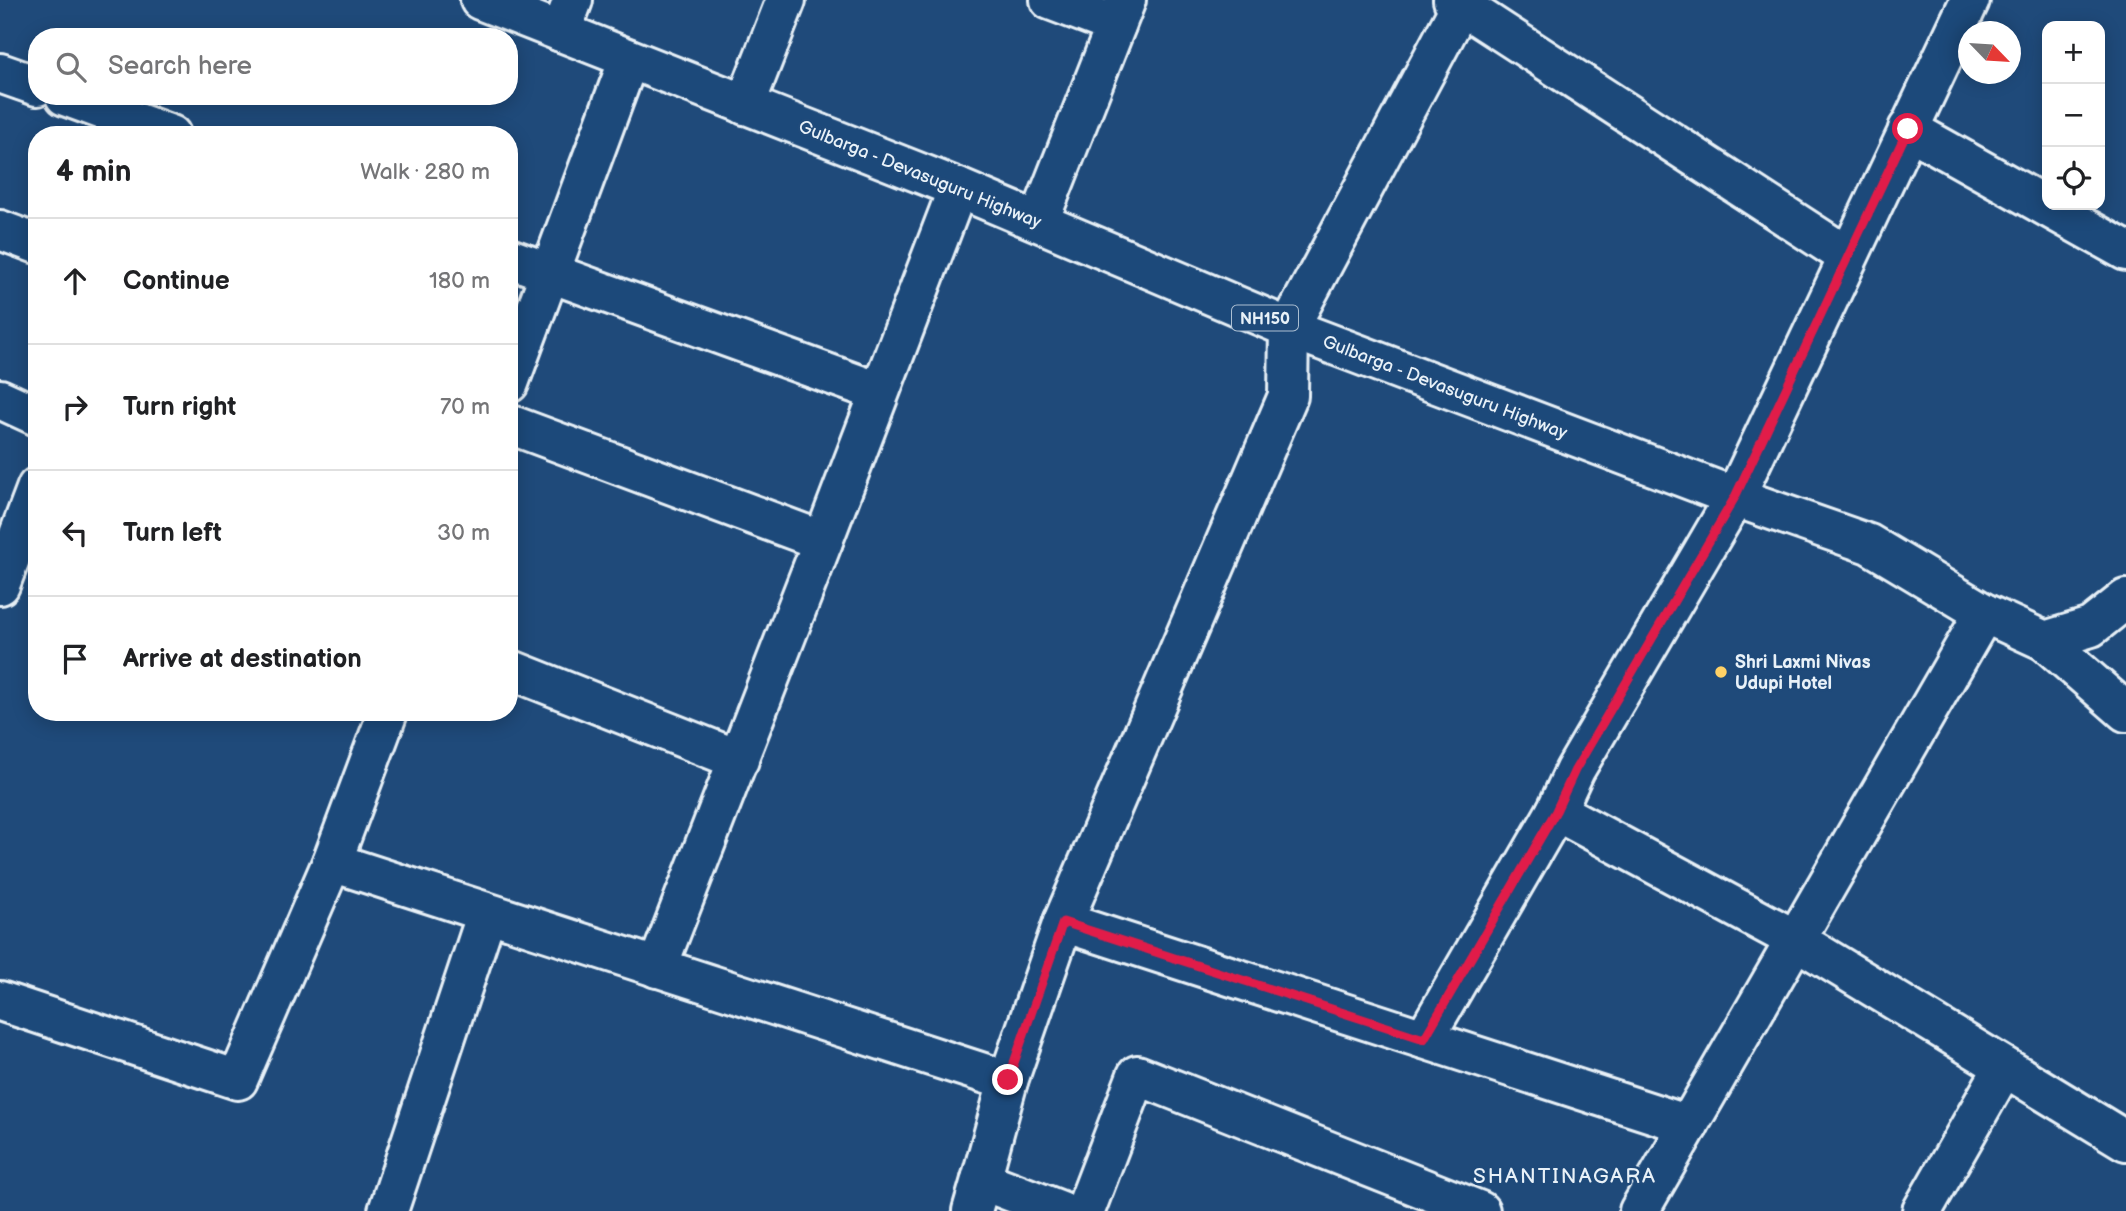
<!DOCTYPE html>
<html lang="en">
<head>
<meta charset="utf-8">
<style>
  :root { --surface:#fff; --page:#f2f2f2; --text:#202124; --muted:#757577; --line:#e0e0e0 }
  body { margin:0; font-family:"Balsamiq Sans",sans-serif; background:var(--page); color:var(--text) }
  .controls { position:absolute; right:21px; top:21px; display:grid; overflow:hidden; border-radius:14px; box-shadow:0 4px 18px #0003 }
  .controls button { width:63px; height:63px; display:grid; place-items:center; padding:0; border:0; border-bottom:2px solid var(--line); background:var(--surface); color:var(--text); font:35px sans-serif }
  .compass { position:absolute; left:1958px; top:21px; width:63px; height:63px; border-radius:50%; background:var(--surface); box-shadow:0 4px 18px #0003; rotate:115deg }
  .stop { position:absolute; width:21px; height:21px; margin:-16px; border:5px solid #e11d48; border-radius:50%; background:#fff }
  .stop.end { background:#e11d48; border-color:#fff; box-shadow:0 2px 7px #0008 }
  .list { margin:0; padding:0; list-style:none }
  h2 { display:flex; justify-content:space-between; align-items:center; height:91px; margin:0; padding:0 28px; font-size:30px }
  h2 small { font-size:23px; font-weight:400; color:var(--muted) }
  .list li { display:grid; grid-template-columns:46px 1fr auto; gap:21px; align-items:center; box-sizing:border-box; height:126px; padding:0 28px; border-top:2px solid var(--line) }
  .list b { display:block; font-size:26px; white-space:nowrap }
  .list em { font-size:23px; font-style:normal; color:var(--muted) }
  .icon { flex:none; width:38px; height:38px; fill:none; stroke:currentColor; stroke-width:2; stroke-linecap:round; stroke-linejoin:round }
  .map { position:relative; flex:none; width:2126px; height:1211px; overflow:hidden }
  .search { position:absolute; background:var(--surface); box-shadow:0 4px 18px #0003; left:28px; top:28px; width:490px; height:77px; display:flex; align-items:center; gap:18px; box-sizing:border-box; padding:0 24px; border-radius:28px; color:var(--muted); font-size:26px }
  .panel { position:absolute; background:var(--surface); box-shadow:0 4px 18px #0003; left:28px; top:126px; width:490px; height:595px; border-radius:28px }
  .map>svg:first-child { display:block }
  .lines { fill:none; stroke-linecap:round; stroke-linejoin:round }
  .minor-casing { stroke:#e8f1f8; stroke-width:44 }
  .major-casing { stroke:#e8f1f8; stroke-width:44 }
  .highway-casing { stroke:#e8f1f8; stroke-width:44 }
  .minor { stroke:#1f4a7a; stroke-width:38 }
  .major { stroke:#1f4a7a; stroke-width:38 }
  .highway { stroke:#1f4a7a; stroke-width:38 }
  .route { stroke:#e11d48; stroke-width:9 }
  .poi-dot { fill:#ffd166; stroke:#1f4a7a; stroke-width:2.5 }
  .labels { text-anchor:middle; stroke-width:5; stroke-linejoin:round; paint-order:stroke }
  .shield { fill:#1f4a7a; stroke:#acbfd2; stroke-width:2 }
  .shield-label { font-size:16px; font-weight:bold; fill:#e8f1f8 }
  .street-label { font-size:18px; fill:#e8f1f8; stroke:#1f4a7a }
  .poi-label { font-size:18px; font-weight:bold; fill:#e8f1f8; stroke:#1f4a7a; text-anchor:start }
  .quarter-label { font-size:21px; letter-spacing:2px; fill:#e8f1f8; stroke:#1f4a7a }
</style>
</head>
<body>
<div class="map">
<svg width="2126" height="1211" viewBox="0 0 2126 1211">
  <rect width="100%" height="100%" fill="#1f4a7a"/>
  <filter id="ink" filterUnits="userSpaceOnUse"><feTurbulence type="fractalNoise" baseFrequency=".0143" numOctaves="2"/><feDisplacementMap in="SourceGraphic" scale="14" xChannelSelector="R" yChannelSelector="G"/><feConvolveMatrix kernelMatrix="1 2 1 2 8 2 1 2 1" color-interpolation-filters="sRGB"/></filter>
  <g filter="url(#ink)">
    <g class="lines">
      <!-- minor casing -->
      <g class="minor-casing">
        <g id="minor">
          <path d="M1050,0l66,25"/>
          <path d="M1453,0l394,256"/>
          <path d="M1970,0l-235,497 -160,273 -19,41 240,129 330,201"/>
          <path d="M561,32l12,-32"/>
          <path d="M0,73l37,13"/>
          <path d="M65,96l106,39"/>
          <path d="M745,105l41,-105"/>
          <path d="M1908,129l218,122"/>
          <path d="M1039,221l87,-221"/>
          <path d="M0,230l37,14"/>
          <path d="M509,258l370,134"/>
          <path d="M509,383l120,-324"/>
          <path d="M0,399l37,17"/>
          <path d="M509,424l314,117 135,-353"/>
          <path d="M0,585l37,-98"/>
          <path d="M509,669l230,91"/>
          <path d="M388,712l-56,150 676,219"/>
          <path d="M1063,922l626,203"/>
          <path d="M657,968l166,-427"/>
          <path d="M0,1001l238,79 94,-218"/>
          <path d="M1424,1039l132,-228"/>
          <path d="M388,1211l99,-298"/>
          <path d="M972,1211l9,-31"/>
          <path d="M1061,1211l-80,-31 27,-99 55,-159 225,-526 1,-68 172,-323"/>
          <path d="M1085,1211l52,-136 343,136"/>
          <path d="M1639,1211l345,-598"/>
          <path d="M1922,1211l82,-144"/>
        </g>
      </g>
      <!-- major casing -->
      <g class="major-casing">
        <path id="major" d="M2045,641l81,71"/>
      </g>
      <!-- highway casing -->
      <g class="highway-casing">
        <path id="highway" d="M480,0l478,188 331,140 446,169 134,47 115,69 61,28 46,-14 35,-28"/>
      </g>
      <!-- minor -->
      <use href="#minor" class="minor"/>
      <!-- major -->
      <use href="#major" class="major"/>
      <!-- highway -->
      <use href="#highway" class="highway"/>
    </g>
  </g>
  <g class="lines" filter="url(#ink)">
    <!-- route -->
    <path class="route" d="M1008,1080l55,-158 361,117 132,-228 19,-41 160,-273 173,-368"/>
  </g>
  <!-- markers -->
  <circle class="poi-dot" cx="1721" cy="672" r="7"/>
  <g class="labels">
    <!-- shield labels -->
    <rect class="shield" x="1232" y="305.5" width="66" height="25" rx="5"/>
    <g class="shield-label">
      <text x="1265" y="324">NH150</text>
    </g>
    <!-- street labels -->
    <g class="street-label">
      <text transform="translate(920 174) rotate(22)" y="6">Gulbarga - Devasuguru Highway</text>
      <text transform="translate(1445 387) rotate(21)" y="6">Gulbarga - Devasuguru Highway</text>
    </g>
    <!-- poi labels -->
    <g class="poi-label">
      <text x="1735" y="668">Shri Laxmi Nivas<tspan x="1735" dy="21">Udupi Hotel</tspan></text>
    </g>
    <!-- quarter labels -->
    <g class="quarter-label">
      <text x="1565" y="1183">SHANTINAGARA</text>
    </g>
  </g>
</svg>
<div class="controls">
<button>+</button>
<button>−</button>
<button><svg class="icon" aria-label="locate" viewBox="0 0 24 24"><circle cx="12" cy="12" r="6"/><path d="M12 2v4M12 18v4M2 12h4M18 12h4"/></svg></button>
</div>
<svg class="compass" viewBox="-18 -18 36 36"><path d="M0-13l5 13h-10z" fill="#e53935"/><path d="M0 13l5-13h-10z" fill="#757577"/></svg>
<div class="stop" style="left:1908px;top:129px"></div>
<div class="stop end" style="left:1008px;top:1080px"></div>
<div class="search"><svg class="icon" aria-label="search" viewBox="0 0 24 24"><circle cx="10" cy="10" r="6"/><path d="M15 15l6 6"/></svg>Search here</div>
<section class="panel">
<h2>4 min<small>Walk · 280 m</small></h2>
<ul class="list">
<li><svg class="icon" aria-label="ahead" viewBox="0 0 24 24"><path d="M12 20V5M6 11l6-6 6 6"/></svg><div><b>Continue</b></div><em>180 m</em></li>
<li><svg class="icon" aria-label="right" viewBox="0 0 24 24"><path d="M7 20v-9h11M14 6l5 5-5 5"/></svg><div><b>Turn right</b></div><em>70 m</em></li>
<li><svg class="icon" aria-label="left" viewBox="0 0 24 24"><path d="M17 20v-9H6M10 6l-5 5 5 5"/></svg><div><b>Turn left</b></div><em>30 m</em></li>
<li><svg class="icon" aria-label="arrive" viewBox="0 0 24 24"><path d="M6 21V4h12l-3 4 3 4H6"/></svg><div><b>Arrive at destination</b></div></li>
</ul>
</section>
</div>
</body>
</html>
